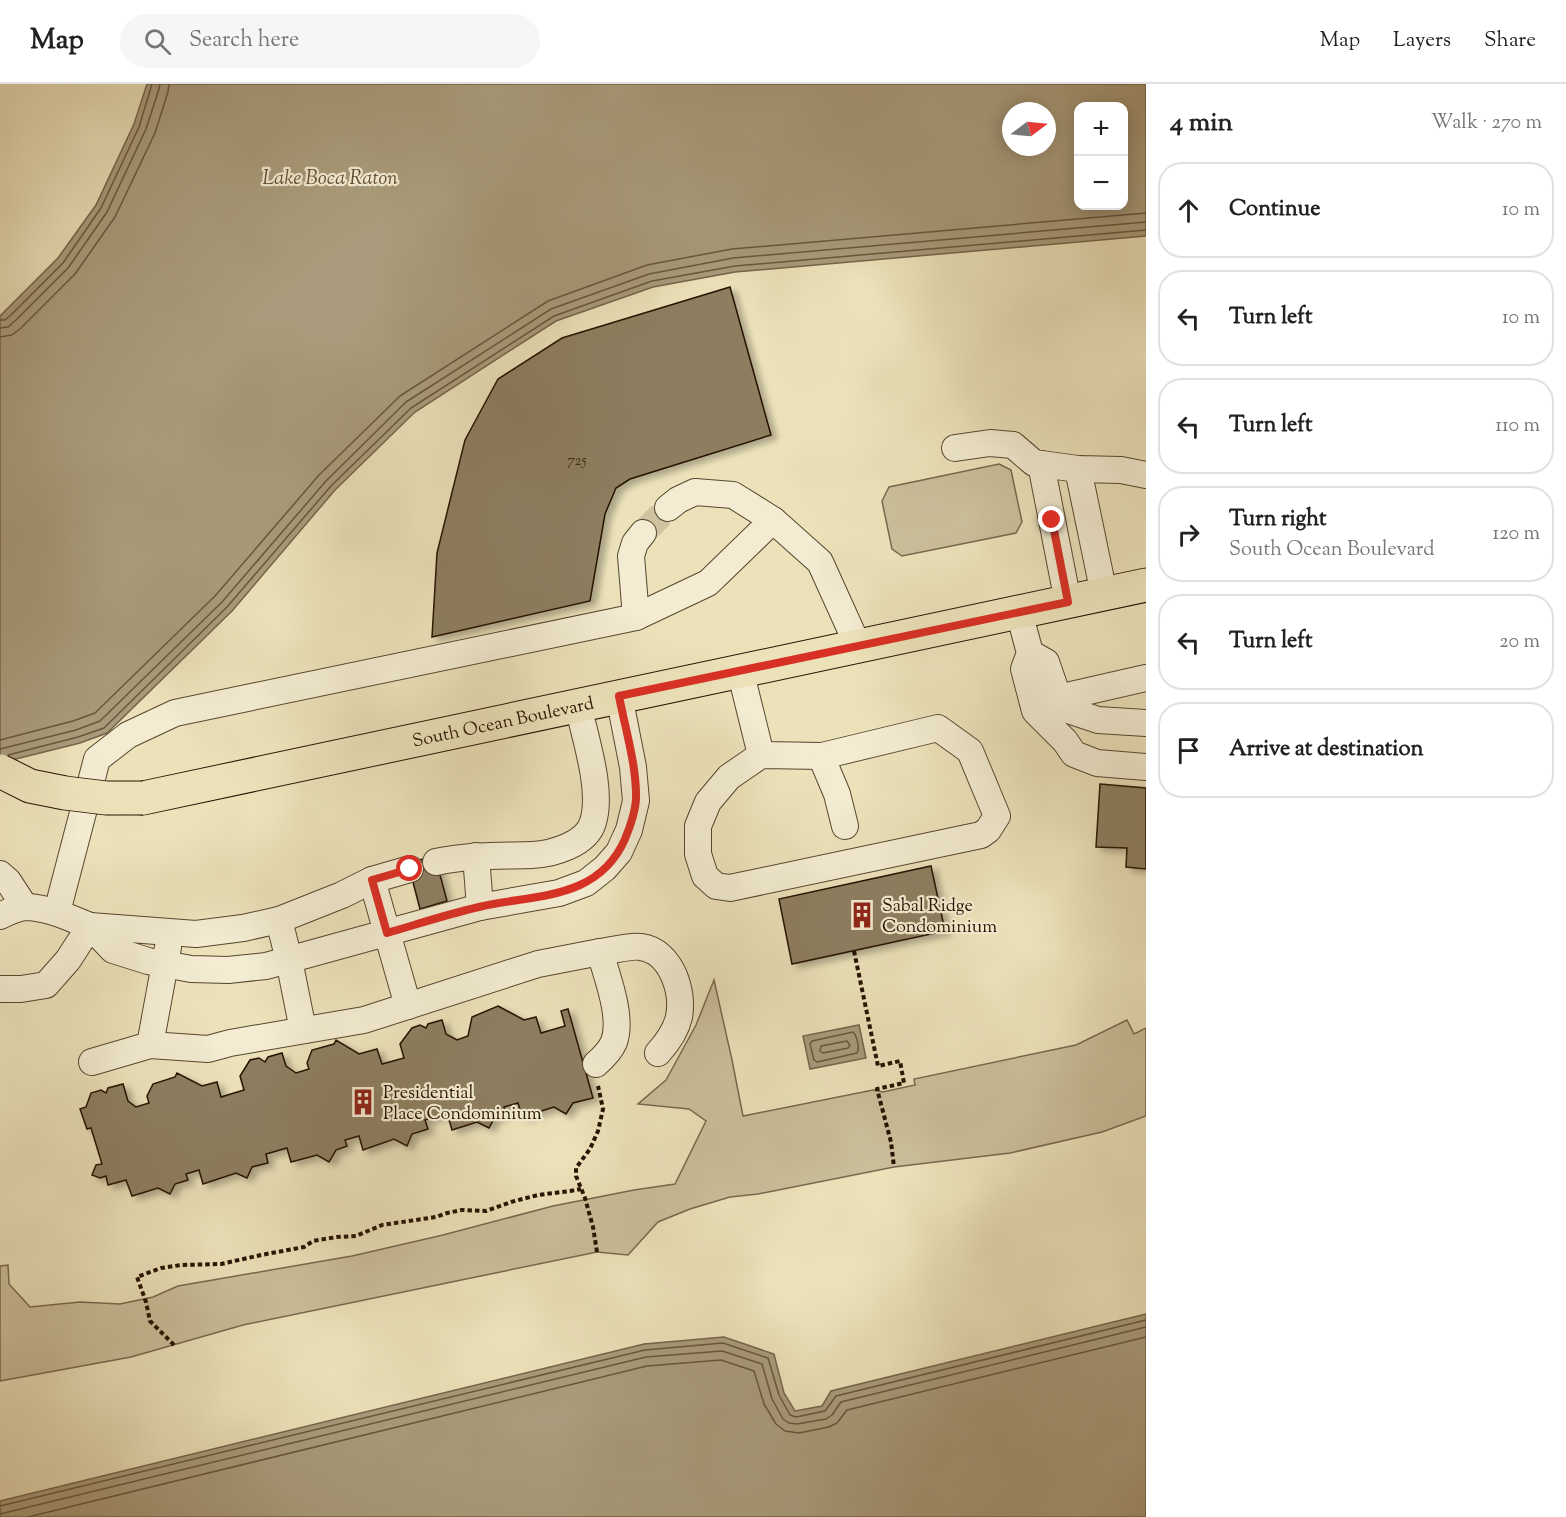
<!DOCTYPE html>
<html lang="en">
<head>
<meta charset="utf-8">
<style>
  :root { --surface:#fff; --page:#f6f6f6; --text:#222; --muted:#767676; --line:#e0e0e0 }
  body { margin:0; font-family:"Sorts Mill Goudy",serif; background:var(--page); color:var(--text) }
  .controls { position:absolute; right:18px; top:18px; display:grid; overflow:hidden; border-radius:12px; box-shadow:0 3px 15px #0003 }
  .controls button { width:54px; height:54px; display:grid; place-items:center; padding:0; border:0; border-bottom:2px solid var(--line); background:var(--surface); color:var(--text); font:30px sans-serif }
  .compass { position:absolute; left:1002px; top:18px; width:54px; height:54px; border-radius:50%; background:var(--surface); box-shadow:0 3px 15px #0003; rotate:74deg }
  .stop { position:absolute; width:18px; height:18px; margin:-14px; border:4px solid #d93025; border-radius:50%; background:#fff }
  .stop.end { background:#d93025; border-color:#fff; box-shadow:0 2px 6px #0008 }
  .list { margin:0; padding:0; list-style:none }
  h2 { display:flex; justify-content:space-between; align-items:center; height:78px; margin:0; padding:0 24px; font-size:26px }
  h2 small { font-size:20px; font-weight:400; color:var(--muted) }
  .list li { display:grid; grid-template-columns:39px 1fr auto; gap:18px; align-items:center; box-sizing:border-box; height:96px; margin:0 12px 12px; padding:0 12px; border:2px solid var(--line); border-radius:24px }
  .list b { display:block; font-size:22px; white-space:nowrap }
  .list p { margin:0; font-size:20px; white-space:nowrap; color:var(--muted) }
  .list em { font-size:20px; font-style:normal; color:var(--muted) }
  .icon { flex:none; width:33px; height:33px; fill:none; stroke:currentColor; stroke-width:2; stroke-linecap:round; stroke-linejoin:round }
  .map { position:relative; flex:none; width:1146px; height:1433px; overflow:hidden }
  header { display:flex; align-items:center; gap:36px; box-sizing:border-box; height:84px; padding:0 30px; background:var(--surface); border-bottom:2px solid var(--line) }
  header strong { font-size:28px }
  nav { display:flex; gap:33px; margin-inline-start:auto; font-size:21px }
  .search { width:420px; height:54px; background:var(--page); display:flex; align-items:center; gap:15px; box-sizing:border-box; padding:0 21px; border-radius:33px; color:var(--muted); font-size:22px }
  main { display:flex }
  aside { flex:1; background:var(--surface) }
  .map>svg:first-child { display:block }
  .green { fill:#cbbf9b; stroke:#79684e; stroke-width:1.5 }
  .water { fill:#a99b7b; stroke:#75644a; stroke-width:1.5; fill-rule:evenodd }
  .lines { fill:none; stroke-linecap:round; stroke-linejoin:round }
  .shore { stroke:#68563e; stroke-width:1.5 }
  .building { fill:#8d7e61; stroke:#271201; stroke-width:1.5; filter:url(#shadow) }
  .minor-tunnel { stroke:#cec39e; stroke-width:26; stroke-dasharray:26 13; stroke-linecap:butt }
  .minor-casing { stroke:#58462f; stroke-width:28 }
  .major-casing { stroke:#271201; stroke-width:35 }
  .path { stroke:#271201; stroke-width:4; stroke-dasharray:4.5 3; stroke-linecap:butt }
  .minor { stroke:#f3ecd2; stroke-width:26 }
  .major { stroke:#ece2ba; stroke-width:33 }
  .major-bridge-casing { stroke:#271201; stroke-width:35; stroke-linecap:butt }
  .major-bridge { stroke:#ece2ba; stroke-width:33 }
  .route { stroke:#d93025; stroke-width:8 }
  .labels { text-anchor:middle; stroke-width:4.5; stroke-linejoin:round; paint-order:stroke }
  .number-label { font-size:15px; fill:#402d19 }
  .street-label { font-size:18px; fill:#271201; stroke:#f3ecd2 }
  .poi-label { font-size:18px; fill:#271201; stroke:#f3ecd2; text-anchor:start }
  .water-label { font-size:20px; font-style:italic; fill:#625038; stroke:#f3ecd2 }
</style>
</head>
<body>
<header>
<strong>Map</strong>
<div class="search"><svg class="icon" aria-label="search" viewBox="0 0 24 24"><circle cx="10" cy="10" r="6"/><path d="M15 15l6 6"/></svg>Search here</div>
<nav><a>Map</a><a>Layers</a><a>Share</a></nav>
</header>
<main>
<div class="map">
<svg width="1146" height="1433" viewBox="0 0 1146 1433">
  <defs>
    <filter id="shadow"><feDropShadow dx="6" dy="4" stdDeviation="3" flood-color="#0004"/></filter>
  </defs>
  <rect width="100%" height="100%" fill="#ece2ba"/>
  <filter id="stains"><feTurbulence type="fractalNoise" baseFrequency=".00333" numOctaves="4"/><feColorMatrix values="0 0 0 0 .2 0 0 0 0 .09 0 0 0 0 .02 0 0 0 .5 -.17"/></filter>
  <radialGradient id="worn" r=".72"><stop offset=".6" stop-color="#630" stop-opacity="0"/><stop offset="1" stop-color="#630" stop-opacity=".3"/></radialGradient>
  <!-- green -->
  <g class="green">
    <path d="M999,380l12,6 11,52 -6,11 -114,23 -10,-7 -10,-48 7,-14z"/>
    <path d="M714,896l18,80 11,56 130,-26 10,2 32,-7 -1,-6 162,-34 51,-25 7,14 12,-6v88l-44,16 -92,21 -116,14 -136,27 -28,3 -40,12 -32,13 -30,33 -31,-3 -354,73 -112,32 -131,24v-115l8,-1 1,19 21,23 50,-5 40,2 33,-7 25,-11 174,-30 91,-21 110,-29 81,-16 41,-6 31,-63 -17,-12 -51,-5 28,-24 30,-55z"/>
  </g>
  <!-- water -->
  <g class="water">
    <path d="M147,0h999v152l-411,36 -82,15 -97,34 -141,91 -80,78 -103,121 -125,122 -27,10 -80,20v-447l58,-58 38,-53 38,-81zM1078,22h46v100h-46zM1011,27h36v36h-36z"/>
    <path d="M859,941l7,33 -56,11 -7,-33z"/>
    <path d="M1146,1230v203h-1146v-16l644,-157 80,-7 50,17 10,39 11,18 27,-5 9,-15z"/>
  </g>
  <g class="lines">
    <!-- shore -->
    <g class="shore">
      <path d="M0,236h5l6,-5 52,-52 38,-55 38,-81 13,-43"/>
      <path d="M0,244l8,-1 8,-7 52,-52 39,-56 39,-83 13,-40 1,-5"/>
      <path d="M0,253l12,-2 9,-7 54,-54 40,-57 40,-84 13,-41 1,-8"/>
      <path d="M0,656l73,-19 22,-8 120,-117 104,-121 81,-79 148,-95 99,-36 85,-16 414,-36"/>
      <path d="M0,665l76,-19 24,-9 122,-119 104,-121 80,-79 145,-93 98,-35 84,-16 413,-36"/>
      <path d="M8,671l70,-18 26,-9 123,-121 104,-121 80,-78 143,-92 98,-35 83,-15 411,-36"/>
      <path d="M853,948c4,4 7,16 4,21l-40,9 -3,-2 -4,-16 2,-3z"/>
      <path d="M847,957l3,4 -2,3 -25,5 -3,-2 1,-5z"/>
      <path d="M0,1422l645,-156 78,-7 45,15 11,37 11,20 6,2 29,-6 11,-15 310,-76"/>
      <path d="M0,1430l646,-157 76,-6 40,13 10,35 11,20 6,4 8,1 29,-5 6,-4 9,-13 305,-75"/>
      <path d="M28,1433l619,-151 74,-6 33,11 10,33 12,20 9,7 14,2 30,-6 8,-4 10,-13 299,-73"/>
    </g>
  </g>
  <!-- building -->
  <g class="building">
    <path d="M730,203l41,148 -141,44 -14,9 -11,26 -15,87 -158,36 5,-84 28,-113 33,-61 64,-41z"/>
    <path d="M1100,700l46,4v81l-20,-2 1,-19 -31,-1z"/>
    <path d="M435,772l12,45 -27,8 -12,-46z"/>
    <path d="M931,782l14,65 -153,33 -13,-65z"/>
    <path d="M498,922l26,14 12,-3 5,16 24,-7 -4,-15 7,-2 25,89 -20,5 -7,11 -12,-7 -32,10 -4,-14 -14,4 2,7 -11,3 -6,11 -12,-6 -25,8 -5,-17 -22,7 3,9 -16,5 -5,12 -13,-7 -31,11 -4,-14 -14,4 2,6 -11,4 -7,12 -12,-7 -26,7 -4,-14 -21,6 2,9 -16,4 -5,11 -11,-5 -33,11 -4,-14 -13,4 2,6 -13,4 -5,10 -12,-6 -26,8 -6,-16 -18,5 -2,-9 -6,2 -8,-3 4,-10 6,-1 -11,-36 -4,1 -7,-20 6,-2 5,-14 10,-3 5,3 2,-5 15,-4 5,17 8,6 13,-4 -2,-7 6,-12 22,-7 2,-4 25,13 15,-4 4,15 23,-7 -4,-14 10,-16 9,-2 6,4 3,-5 14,-4 4,13 10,7 13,-4 -2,-6 5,-13 22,-6 2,-4 23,14 18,-5 5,15 22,-6 -4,-14 12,-16 8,-3 6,3 2,-4 14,-4 4,14 11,6 11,-4 4,-19z"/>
  </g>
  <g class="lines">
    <!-- minor-tunnel -->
    <path class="minor-tunnel" d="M643,449l25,-25"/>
    <!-- minor casing -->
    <g class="minor-casing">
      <g id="minor">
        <path d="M955,364l35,-5 23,2 21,18 44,6 43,1 25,5"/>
        <path d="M1041,380l27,138"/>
        <path d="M1078,385l26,125"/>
        <path d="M668,424l10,-8 17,-8 38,3 40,25 47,42 38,84"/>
        <path d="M1019,528l11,41 -6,16 11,42 30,30 9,13 23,9 49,4"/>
        <path d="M636,533l-5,-61 4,-13 8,-10"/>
        <path d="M1030,569l16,9 12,35 10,13 30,10 48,3"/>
        <path d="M740,586l21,85 61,1 116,-28 32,23 27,65 -9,14 -7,5 -251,53 -14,-2 -11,-10 -7,-22v-28l10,-24 21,-25 32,-22"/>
        <path d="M1045,617l101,-23"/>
        <path d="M821,672l16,38 8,32"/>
        <path d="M476,772l4,51"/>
        <path d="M436,778c32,-7 64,-6 96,-7 21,-1 55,-11 61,-33 10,-32 -8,-84 -15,-117"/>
        <path d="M410,785l-38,11 -30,15 -63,25 -36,8 -47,6 -106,-8 23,24 35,11 43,8 37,1 38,-4 214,-59 79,-14 27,-10 19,-15 14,-16 10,-22 7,-29 -3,-34 -14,-71"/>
        <path d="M0,790l8,7 17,26"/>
        <path d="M372,796l36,126"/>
        <path d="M57,828l40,-153 31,-24 47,-22 461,-96 72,-34 65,-63"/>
        <path d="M0,832c8,-4 18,-9 27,-9 22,1 43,11 63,19l-22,34 -22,25 -25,4h-21"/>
        <path d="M279,836l10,40 14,70"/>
        <path d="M600,868c12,-1 30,-7 41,-5 30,4 43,44 38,70 -3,13 -12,26 -21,36"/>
        <path d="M150,961l18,-98"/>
        <path d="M92,978l58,-17 58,4 22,-6 134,-23 174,-56 62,-12c7,25 23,65 14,90 -4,9 -10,15 -18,22"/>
      </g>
    </g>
    <!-- major casing -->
    <g class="major-casing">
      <g id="major">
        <path id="s1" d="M143,714l1003,-213"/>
      </g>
    </g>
    <!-- path -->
    <g class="path">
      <path d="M854,867l24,115 22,-5 4,22 -27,6 14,53 3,25"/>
      <path d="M597,1168l-4,-25 -8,-29 -9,-22v-8l14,-19 8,-18 5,-22 -5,-23"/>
      <path d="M174,1261l-24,-24 -4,-19 -9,-25 24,-9 20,-3 40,-1 40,-9 43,-8 9,-6 24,-4 19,-1 26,-11 54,-8 11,-4 15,-3 24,1 25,-9 27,-7 32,-4 11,-2"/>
    </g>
    <!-- minor -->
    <use href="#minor" class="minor"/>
    <!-- major -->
    <use href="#major" class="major"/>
    <!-- major-bridge casing -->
    <g class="major-bridge-casing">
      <path id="major-bridge" d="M0,687l30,15 35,7 41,5h37"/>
    </g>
    <!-- major-bridge -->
    <use href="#major-bridge" class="major-bridge"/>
  </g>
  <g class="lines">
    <!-- route -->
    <path class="route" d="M410,785l-38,11 15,53c31,-9 61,-19 92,-26 55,-13 119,-6 146,-68 5,-12 10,-27 11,-39 1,-34 -11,-72 -17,-104l449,-94 -16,-82"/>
  </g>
  <!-- icons -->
  <defs>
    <g id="building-bare" transform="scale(2.07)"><path d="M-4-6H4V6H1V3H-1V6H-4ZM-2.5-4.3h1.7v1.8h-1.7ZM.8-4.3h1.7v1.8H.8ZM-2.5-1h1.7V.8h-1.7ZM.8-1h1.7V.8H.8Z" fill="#8f2418" stroke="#f3ecd2" stroke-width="2.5" paint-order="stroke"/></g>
  </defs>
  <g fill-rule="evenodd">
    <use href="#building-bare" x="862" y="831"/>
    <use href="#building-bare" x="363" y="1018"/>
  </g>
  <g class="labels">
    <!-- number labels -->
    <g class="number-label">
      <text x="577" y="381">725</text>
    </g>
    <!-- street labels -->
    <g class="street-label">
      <text dy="6" stroke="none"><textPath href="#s1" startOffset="368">South Ocean Boulevard</textPath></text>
    </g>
    <!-- poi labels -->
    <g class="poi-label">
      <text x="882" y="827">Sabal Ridge<tspan x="882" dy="21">Condominium</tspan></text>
      <text x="383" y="1014">Presidential<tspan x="383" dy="21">Place Condominium</tspan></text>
    </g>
    <!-- water labels -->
    <g class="water-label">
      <text x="330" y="100">Lake Boca Raton</text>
    </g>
  </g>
  <rect width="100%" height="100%" filter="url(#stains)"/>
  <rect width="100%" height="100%" fill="url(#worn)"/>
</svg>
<div class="controls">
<button>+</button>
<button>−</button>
</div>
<svg class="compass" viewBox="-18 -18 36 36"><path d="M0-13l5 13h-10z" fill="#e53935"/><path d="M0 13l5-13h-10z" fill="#767676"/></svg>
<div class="stop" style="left:410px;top:785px"></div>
<div class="stop end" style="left:1052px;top:436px"></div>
</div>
<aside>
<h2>4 min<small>Walk · 270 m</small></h2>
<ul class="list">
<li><svg class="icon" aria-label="ahead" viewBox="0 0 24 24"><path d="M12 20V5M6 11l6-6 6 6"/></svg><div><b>Continue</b></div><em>10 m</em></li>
<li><svg class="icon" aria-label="left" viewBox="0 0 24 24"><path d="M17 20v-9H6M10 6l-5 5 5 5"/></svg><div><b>Turn left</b></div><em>10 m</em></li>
<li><svg class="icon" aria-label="left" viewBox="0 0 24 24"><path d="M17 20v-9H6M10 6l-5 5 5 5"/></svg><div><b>Turn left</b></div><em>110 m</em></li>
<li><svg class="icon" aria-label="right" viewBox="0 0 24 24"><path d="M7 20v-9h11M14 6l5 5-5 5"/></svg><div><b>Turn right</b><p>South Ocean Boulevard</p></div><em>120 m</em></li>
<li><svg class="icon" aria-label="left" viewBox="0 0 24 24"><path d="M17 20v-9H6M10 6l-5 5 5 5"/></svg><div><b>Turn left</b></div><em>20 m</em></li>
<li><svg class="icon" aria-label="arrive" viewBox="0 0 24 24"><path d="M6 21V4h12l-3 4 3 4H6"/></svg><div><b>Arrive at destination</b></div></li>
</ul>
</aside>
</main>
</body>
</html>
